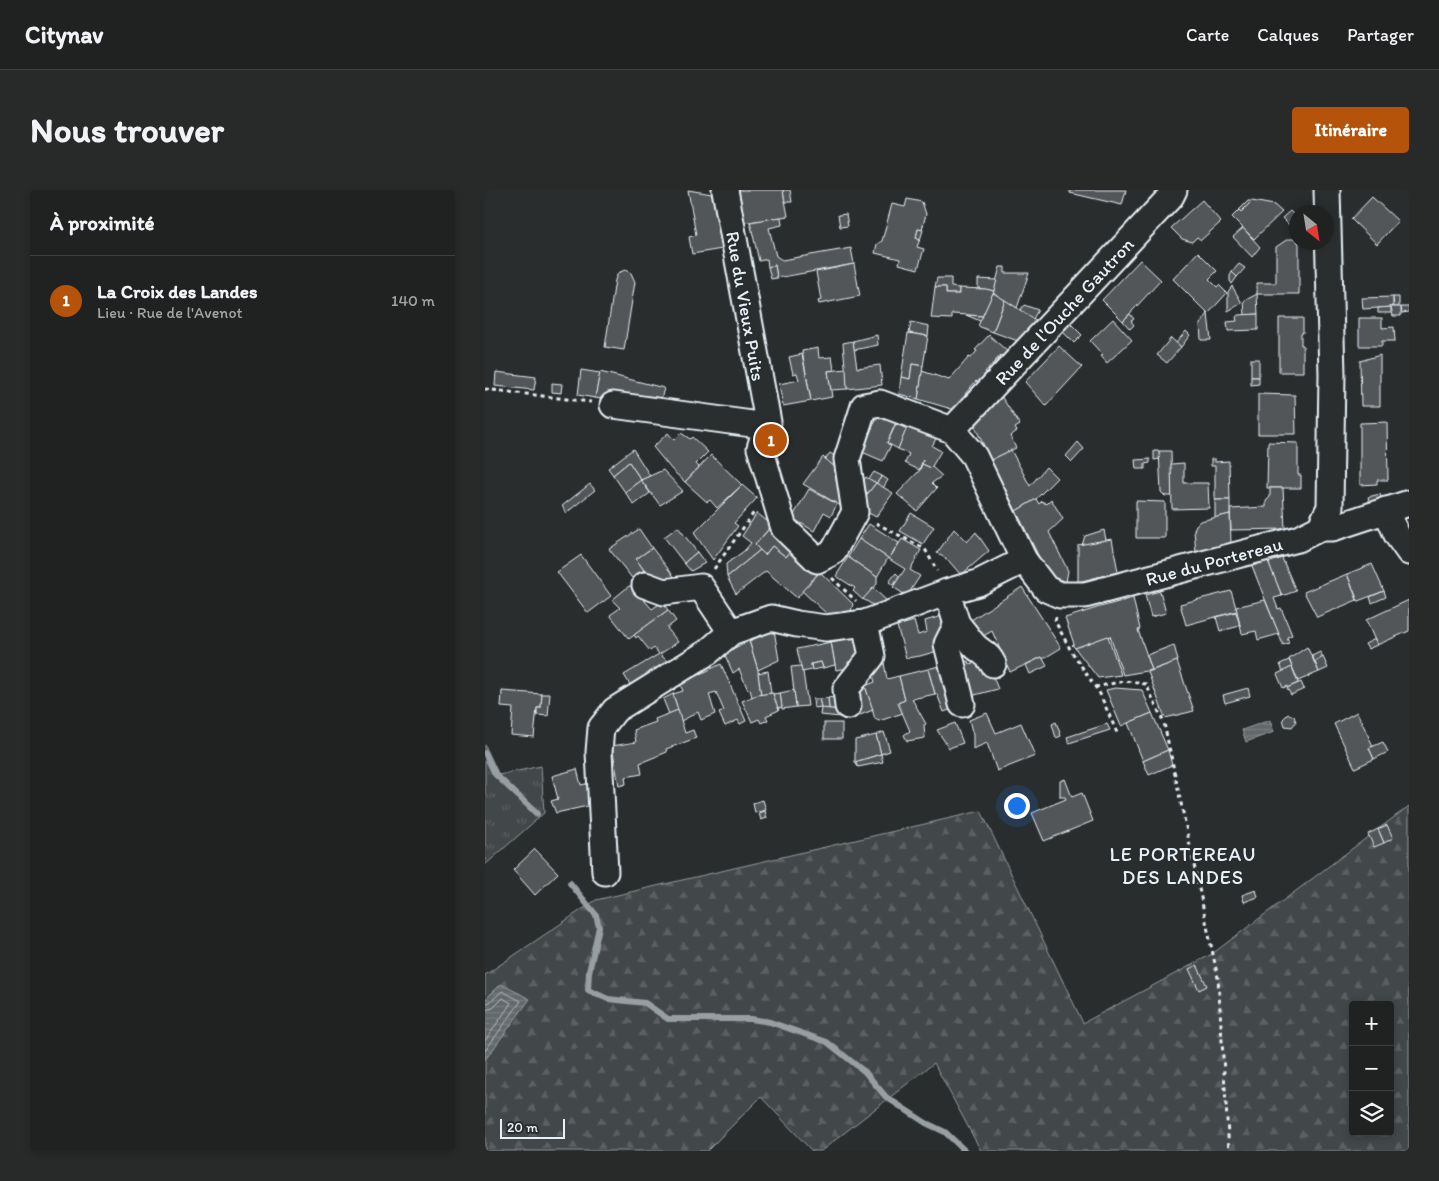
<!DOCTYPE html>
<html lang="fr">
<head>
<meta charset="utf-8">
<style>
  :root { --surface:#202222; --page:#282a2a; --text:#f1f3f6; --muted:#a2a4a5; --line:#3d3f40; --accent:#b45309 }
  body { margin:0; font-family:Itim,sans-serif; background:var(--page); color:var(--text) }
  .controls { position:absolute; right:15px; bottom:15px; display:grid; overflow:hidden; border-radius:5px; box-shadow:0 2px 8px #0003 }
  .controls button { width:45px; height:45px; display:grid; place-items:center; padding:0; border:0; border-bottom:1px solid var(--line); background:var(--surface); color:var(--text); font:25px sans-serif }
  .compass { position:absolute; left:804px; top:15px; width:45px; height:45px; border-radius:50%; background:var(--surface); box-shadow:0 2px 8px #0003; rotate:150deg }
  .scale { position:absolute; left:15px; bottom:12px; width:65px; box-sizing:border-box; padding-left:5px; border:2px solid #e8f1f8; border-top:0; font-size:14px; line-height:18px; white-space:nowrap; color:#e8f1f8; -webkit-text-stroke:4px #2a2d2e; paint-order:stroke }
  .you { position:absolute; left:531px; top:615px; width:18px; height:18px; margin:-12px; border:4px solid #fff; border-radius:50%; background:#1a73e8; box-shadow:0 0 0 8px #1a73e833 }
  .badge { display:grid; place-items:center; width:32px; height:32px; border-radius:50%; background:var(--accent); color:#fff; font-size:16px; font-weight:700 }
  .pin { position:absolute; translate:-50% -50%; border:2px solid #fff; box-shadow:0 1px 5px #0006 }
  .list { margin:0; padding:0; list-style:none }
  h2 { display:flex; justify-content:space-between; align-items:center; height:65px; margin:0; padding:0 20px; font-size:21px }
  h2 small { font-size:16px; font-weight:400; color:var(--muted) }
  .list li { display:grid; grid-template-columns:32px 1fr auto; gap:15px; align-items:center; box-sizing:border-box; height:90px; padding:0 20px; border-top:1px solid var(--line) }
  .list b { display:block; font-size:19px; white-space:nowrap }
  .list p { margin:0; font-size:16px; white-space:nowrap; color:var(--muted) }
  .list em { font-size:16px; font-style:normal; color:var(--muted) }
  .icon { flex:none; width:28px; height:28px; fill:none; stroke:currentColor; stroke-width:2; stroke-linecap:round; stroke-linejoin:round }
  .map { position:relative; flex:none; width:924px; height:961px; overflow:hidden; border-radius:5px }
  header { display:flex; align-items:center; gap:30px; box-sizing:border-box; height:70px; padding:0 25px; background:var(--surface); border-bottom:1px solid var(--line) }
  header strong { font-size:24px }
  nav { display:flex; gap:28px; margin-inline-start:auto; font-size:18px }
  .intro { display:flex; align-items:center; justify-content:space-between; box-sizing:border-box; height:120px; padding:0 30px }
  h1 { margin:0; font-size:35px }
  .button { padding:12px 22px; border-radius:5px; background:var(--accent); color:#fff; font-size:18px; font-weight:700 }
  main { display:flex; gap:30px; padding:0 30px }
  aside { flex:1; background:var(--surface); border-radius:5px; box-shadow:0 2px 8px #0003 }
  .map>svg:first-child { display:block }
  .grass { fill:url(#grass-tufts); stroke:#959ca0 }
  .forest { fill:url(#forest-firs); stroke:#959ca0; fill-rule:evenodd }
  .water { fill:url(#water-rules); stroke:#989fa3 }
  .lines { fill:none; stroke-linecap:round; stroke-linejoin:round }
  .shore { stroke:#b3bac0; stroke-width:1 }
  .stream { stroke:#989fa3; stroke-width:6 }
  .building { fill:#535759; stroke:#e8f1f8 }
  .minor-casing { stroke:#e8f1f8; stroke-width:29 }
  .path { stroke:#e8f1f8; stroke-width:3; stroke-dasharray:4 4; stroke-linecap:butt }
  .minor { stroke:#2a2d2e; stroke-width:25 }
  .labels { text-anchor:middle; stroke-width:4; stroke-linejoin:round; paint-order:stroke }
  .street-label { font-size:19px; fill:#e8f1f8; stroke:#2a2d2e }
  .neighbourhood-label { font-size:20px; letter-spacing:1px; fill:#e8f1f8; stroke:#2a2d2e }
</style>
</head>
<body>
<header>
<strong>Citynav</strong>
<nav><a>Carte</a><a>Calques</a><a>Partager</a></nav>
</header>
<div class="intro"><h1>Nous trouver</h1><a class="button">Itinéraire</a></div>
<main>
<aside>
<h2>À proximité<small></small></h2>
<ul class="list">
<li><span class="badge">1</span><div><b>La Croix des Landes</b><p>Lieu · Rue de l'Avenot</p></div><em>140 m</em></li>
</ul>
</aside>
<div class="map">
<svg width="924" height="961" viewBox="0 0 924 961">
  <defs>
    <pattern id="grass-tufts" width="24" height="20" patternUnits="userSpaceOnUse" patternTransform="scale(1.25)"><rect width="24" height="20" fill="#424648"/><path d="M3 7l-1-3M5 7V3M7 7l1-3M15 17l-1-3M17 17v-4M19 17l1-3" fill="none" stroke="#5d6163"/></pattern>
    <pattern id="forest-firs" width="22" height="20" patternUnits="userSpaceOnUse" patternTransform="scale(1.25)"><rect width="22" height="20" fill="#424648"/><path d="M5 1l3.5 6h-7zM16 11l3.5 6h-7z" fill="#5d6163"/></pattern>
    <pattern id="water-rules" width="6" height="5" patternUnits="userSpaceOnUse" patternTransform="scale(1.25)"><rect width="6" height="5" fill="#63686b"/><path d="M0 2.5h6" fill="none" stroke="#797e81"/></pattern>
  </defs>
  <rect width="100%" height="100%" fill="#2a2d2e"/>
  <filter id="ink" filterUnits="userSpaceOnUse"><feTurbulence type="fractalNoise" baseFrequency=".02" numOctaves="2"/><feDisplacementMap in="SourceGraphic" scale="10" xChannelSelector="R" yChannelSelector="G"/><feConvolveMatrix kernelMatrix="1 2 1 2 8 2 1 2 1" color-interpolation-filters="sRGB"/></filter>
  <g filter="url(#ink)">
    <!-- grass -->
    <path class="grass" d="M0,555l14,30 42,-9 3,47 -59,52z"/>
    <!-- forest -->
    <path class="forest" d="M924,616v345h-428l-47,-88 -113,88h-9l-51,-54 -54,54h-222v-176l111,-75 385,-89 102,212 129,-69zM868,815h37v127h-37z"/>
    <!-- water -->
    <g class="water">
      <path d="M785,530l4,12 -28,10 -4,-12z"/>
      <path d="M16,794l29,15 -45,61v-60z"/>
    </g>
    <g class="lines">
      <!-- shore -->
      <g class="shore">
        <path d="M0,813l5,-1 12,-11 19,10 -36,50"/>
        <path d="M0,820l8,-2 10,-10 8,5 -26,38"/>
      </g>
      <!-- stream -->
      <g class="stream">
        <path d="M0,563l10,21 42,40"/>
        <path d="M85,693l26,32 3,12 -10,45 -1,18 20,9 37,4 23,16h83l19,3 57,20 38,30 21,25 40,26 19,9 20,19"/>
      </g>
    </g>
    <!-- building -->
    <g class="building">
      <path d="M203,0l24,4 10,55 -30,5 -3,-17 7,-2z"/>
      <path d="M253,0h45l5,26 -45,7z"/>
      <path d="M298,0h7l2,12h-7z"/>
      <path d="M585,0h56l-4,15 -52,-12z"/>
      <path d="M887,7l26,24 -21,23 -26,-25z"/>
      <path d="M422,9l15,3 4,12 -4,16 -4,-1 -2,9 4,1 -3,8 7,2 -6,20 -19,-5 1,-5 -25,-6 2,-9 5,-3 10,-37 13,3z"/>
      <path d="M717,10l19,22 -20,18 -4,-3 -5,5 -10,-3 -11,-11z"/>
      <path d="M763,11h4l-11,11 -2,-2z"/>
      <path d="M767,11l22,4 8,7 -28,27 -22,-22 7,-7 2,2z"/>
      <path d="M805,21l7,7v6l-7,2 -8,-8z"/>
      <path d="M361,24l2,12 -8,1 -2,-12z"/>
      <path d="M296,27l1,8 -13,3 7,28 6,4 69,-12 3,16 -77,14 -2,-13 -7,2 -1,-8 -8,2 -9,-39z"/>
      <path d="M758,38l17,19 -8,10 -19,-20z"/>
      <path d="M433,39l5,1 -3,10 -4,-2z"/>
      <path d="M803,49h9v3h2v52h-42v-11h19v-36z"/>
      <path d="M713,62l19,19 -8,8 8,8 2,-2 8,8 -19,21 -35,-35z"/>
      <path d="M655,70l21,20 -38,41 -21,-21z"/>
      <path d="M369,74l6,32 -41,8 -1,-3 3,-1 -5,-28z"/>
      <path d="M754,74l6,4 -8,9 -5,-5z"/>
      <path d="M290,75l2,13 -6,1 -3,-12z"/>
      <path d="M515,77h5v6h24l-12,35 -24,-15z"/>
      <path d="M140,80l6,3 4,9 -11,68 -19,-3 10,-67 3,-7z"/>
      <path d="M747,82l5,5 -5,7 -2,-3v-5z"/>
      <path d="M452,88h14v9l8,1v6h-13v-7h-11z"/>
      <path d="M493,89l19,1 -3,11 -16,-3z"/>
      <path d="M747,96l10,17 -14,8v-19z"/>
      <path d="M450,97h11v7h13v-6l27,1 8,2 -11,25 -31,-2v5l-21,-1z"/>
      <path d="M508,103l12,7 -12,32 -15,-6z"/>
      <path d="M772,104l1,20 -13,1 -1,-14z"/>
      <path d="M908,107v10l-30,2 -1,-11z"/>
      <path d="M908,107h6v10h-5z"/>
      <path d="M520,110l32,21 -19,20 -25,-9z"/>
      <path d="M539,115l14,5 -5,9 -13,-9z"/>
      <path d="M906,117v6h-13v-5z"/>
      <path d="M906,117h10v9h-8z"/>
      <path d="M916,117h8v5l-7,1z"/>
      <path d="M645,124l4,5 -3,2 3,4 -4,4 -7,-8z"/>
      <path d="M723,124l3,26h-10l-1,-16z"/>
      <path d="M773,124v16l-30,1 -1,-9 10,-1 -1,-4 2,-2z"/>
      <path d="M481,125l17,1 -3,5z"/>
      <path d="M794,128h24v15h-2v12h2v27h-24z"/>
      <path d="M874,128h23v10l12,-1 1,14h-13v5h-23z"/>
      <path d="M628,129l19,21 -25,23 -6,-7 2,-1 -13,-14z"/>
      <path d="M426,132l18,4 -1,10 -19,-3z"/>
      <path d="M585,133l12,12 -8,8 -12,-12z"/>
      <path d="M701,141l4,4 -9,12 -5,-4z"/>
      <path d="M423,143l20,3 -5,30 -11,-2 -2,15 -9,-2z"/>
      <path d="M392,145l1,10 -24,5 -1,-9z"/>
      <path d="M504,145l19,17 -5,5 -2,-2 -16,17 4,3 -9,9 -4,-3 -11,13 3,3 -13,13 -37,-11 4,-28 27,9 20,-23 2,1 6,-7 -2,-1z"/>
      <path d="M686,148l10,9 -14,16 -10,-8z"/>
      <path d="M368,151l4,27 23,-3 2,20 -35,4 -4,-46z"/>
      <path d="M574,156l23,21 -36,39 -21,-24z"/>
      <path d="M333,158l1,10 13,-1 2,13 -6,1 4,26 -21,4 -9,-50z"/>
      <path d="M317,164l9,47 -28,5 -4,-22 20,-4 -2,-7 -4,1 -4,-17z"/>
      <path d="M516,165l2,2 -9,10 -2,-2z"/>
      <path d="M895,165v51h-19l-1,-45z"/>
      <rect x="766" y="169" width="8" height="18"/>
      <path d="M427,174l11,2 -5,33 -19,-5 2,-17 9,2z"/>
      <path d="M361,179l1,20 -16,1 -3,-19z"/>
      <path d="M96,180l19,3 -5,25 -17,-3z"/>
      <path d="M11,182l40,5 -2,13 -39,-4z"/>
      <path d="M115,182l64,16 -5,19 -64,-9z"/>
      <path d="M766,187h8v7l-8,1z"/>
      <path d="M67,193l10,1 -1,9 -9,-1z"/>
      <path d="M773,204l37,1 1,39h-38z"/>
      <path d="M516,206l19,29 -5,3 2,3 -7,5 6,12 -25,12 -17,-35z"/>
      <path d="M394,222l18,8 -10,23 4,2 -8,16 -21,-9z"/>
      <path d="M902,232l1,58h-11v4l-17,1v-62z"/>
      <path d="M411,234l11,5 -9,20 -11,-6z"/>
      <path d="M423,235l29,12 -5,9 9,5 -10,17 -9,-4 1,-4 -4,10 -14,-7 4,-9 -11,-5z"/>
      <path d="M183,243l6,7 7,-7 9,6 2,-2 16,15 -12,12 3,3 -14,15 -13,-12 -19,-23z"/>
      <path d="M593,252l6,7 -12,13 -6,-6z"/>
      <path d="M783,252l30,1v32h3v13h-34z"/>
      <path d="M148,259l17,27 -9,4 -12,-18 -16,13 -5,-7z"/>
      <path d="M526,260l19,36 16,-19 11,11 -21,21 -20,12 -25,-51z"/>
      <path d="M669,261h5l1,8 -6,1z"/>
      <path d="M674,261h12l1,45h-7l-4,-4z"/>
      <path d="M345,263l8,5 -2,10 -11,-9z"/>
      <path d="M226,265l31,30 -25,23 -7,-8 -3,2 -22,-20z"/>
      <path d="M338,267l13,11 10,41 -43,-25z"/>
      <path d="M665,269v4l-5,1v5h-9l-1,-9z"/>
      <path d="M726,269h4v3l14,-1 1,39h-15v-34h-4z"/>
      <path d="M144,272l12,18 -16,12 -12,-17z"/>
      <path d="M699,273v20h24l1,25 -37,1 -1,-45z"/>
      <path d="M437,274l9,4 1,-1 10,9 -10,7 5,5 -20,23 -20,-17 23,-24z"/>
      <path d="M178,280l20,21 -23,14 -19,-25z"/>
      <path d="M389,282l8,4 -6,8 -7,-5z"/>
      <path d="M397,286l6,4 -5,8 -7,-4z"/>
      <path d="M381,287l10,6 -8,10 -9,-6z"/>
      <path d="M156,290l9,13 -16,12 -9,-13z"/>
      <path d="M391,293l17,10 -17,24 -15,-8 4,-12z"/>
      <path d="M105,294l5,6 -29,23 -4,-7z"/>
      <path d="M257,295l15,13 -23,25 4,3 -25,34 -19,-27z"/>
      <path d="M785,298h13l2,41 -54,1 -1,-21 36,-2v-6l4,-4z"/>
      <path d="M324,299l28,15 -6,12 -7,-4 -10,19 -22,-13z"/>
      <path d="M895,304l2,7 -12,3 -2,-7z"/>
      <path d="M551,309l3,5 3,-3 4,3 5,-5 12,20 -14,13 19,39 -2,11 -18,-7 -32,-64z"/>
      <path d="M730,310h15v14l-15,4z"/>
      <path d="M651,311l29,1v36h-29z"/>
      <path d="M272,323l15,12 -17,20 5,5 -33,27 -1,-13 18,-13 7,-8 -9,-7z"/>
      <path d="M426,323l23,14 -11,17 -23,-13z"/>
      <path d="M745,324l1,29 -35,10 -2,-23 2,-5 4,-4z"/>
      <path d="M384,334l30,19 -10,16 -30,-20z"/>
      <path d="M193,337l19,25 -13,11 -20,-26z"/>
      <path d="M154,339l13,19 -16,11 8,11 -12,8 -23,-29z"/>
      <path d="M284,339l24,20 -7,8 -14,-11 -7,9 -10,-10z"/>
      <path d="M469,339l13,13 9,-10 13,19 -28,24 -13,-15 -11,-7z"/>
      <path d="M619,340l2,10 -24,5 3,-9z"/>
      <path d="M374,349l29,19 -11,19 -29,-20z"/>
      <path d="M417,349l19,11 -11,20 10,6 -13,20 -14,-9 12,-18 -16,-10z"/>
      <path d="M627,349l6,33 -40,10v-37z"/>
      <path d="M287,356l14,11 7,-8 27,22 -23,27 -31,-27 -30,23 -9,-17 33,-27 5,5z"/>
      <path d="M167,358l24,31 -15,8 -17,-17 -8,-11z"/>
      <path d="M212,362l8,11 -14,8 -7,-8z"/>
      <path d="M96,365l30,41 -23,17 -31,-41z"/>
      <path d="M363,367l29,20v7l-14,16 -10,-9 2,-3 -19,-12z"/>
      <path d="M797,368l14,33 -14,5 -14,-33z"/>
      <path d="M783,371l14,35 -8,2 4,11 3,-1 11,27 -5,2 2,6 -6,2 -31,-79z"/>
      <path d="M887,374l12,27 -26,10 -11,-27z"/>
      <path d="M335,382l33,32 -2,7 -16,4 -8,-1 -25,-23z"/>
      <path d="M411,383l3,3 -6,9 -4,-3z"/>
      <path d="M862,384l10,26 -40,17 -13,-25z"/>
      <path d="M144,396h3l20,23 10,-7 6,8 -39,29 -19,-24 10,-7 -8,-8z"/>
      <path d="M537,397l39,61 -18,11 -1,-2 -32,15 -18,-41 -16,9 -8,-18z"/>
      <path d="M388,398l15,14 -15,3 -10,-6z"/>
      <path d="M675,401l6,22 -15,4 -6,-22z"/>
      <path d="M746,401l6,20 -51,14 -6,-21z"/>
      <path d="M899,401l2,6 -14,6 -2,-6z"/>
      <path d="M648,408l7,31 -2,1 14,40 -29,5 -13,-39 -35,12 -3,-3 2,-1 -9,-26 35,-11z"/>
      <path d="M780,410l14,34 -21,6 -2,-9 -14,3 -6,-27z"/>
      <path d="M924,410v31l-32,14 -11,-25z"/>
      <path d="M183,420l8,11 -9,7 11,14 -18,12 13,13 -39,24 -10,-16 35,-21 -5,-6 -4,3 -12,-15 -2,2 -2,-3z"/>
      <path d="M751,422l4,14 -20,5 -4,-14z"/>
      <path d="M460,425l3,14 -7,21 -21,6 -14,2 -9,-32 17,-5 4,14 9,-3 -2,-11z"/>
      <path d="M289,440l5,30 -21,10 -9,-29z"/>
      <path d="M623,446l13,39 -23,3 -23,-30z"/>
      <path d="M370,447l5,23 -12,2 1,6 -13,2 -5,-28z"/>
      <path d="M890,449l2,6 -9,4 -3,-5z"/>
      <path d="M264,451l9,29 3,25 -9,2 -2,-8 -2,1 -9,-21 -6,4 -9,-20z"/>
      <path d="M346,452l4,23 -12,3 -2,-6 -10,2 1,6 -10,2 -5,-23z"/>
      <path d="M689,455l4,16 -26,9 -5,-15z"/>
      <path d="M822,457l12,25 -21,9 -9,-22z"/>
      <path d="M835,462l3,5 -8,5 -3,-6z"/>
      <path d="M557,467l5,9 -17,8 -4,-9z"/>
      <path d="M838,467l5,11 -9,4 -4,-10z"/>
      <path d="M501,470l12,29 -35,9 -9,-33 14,-4 1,3z"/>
      <path d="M804,470l3,7 -9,5 -3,-8z"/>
      <path d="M692,471l17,50 -29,7 -17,-46z"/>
      <path d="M336,472l2,6 -11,2 -1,-6z"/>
      <path d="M399,473l3,16 12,-3 6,24 -7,3 5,10 -24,8 -4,-2 -10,-33 10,-4 -5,-16z"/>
      <path d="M236,474l25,57 -6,3 -2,-4 -13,6 -6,-13 5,-2 -8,-19 -7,2 6,20 -14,6 -3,-8 -17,9 -8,-27 10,-3 -3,-7z"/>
      <path d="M461,474l11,43 -13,5 -7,-18h-2l-7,-25z"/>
      <path d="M316,476l1,6h1l5,34 -12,1 -5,-40z"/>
      <path d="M807,477l6,16 -11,5v-2l-4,2 -6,-14z"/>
      <path d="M443,479l7,25 -23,5 14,25 -2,1 1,13 -18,3 -3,-6 6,-4 -12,-28 7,-3 -6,-24z"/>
      <path d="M283,481l3,22 -10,2 -3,-22z"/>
      <path d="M816,492l3,7 -13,6 -4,-7z"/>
      <path d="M380,496l8,24 -18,7 -6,-24z"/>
      <path d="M630,498l27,2 10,23 -31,13 -15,-36z"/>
      <path d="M763,498l2,8 -25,7 -2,-8z"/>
      <path d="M309,500l2,17 -14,2 -2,-16z"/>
      <path d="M17,501l40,3 -1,14h-4l-3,29 -23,-2 2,-27 -12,-1z"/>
      <path d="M288,503l6,17 -13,6 2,4 -7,3 -2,-4 -7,3 -10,-21 15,-6z"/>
      <path d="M295,503l2,14 -4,1 -5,-14z"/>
      <path d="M57,504h8l-2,22 -11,-1v-7h4z"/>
      <path d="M188,504l5,16 -9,4 -6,-15z"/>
      <path d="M355,506l2,14 -13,-1 -1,-11z"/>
      <path d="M343,508l1,11 -8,-1 -2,-9z"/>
      <path d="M328,509h6l2,8 -7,1z"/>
      <path d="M336,518l21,2 -1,7 -21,-2z"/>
      <path d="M193,520l7,23 8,-3 3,8 -30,11 1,3 -27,11 2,11 -17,3 1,7 -7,2 -7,-40 24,-4 -2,-12 22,-8 -1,-3z"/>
      <path d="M872,522l16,34 -4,2 5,11 -19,9 -21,-44z"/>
      <path d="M502,523l9,20 25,-10 14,33 -38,15 -10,-28 -14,6v-14l-4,-15z"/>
      <path d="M667,523l16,37 -25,11 -15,-38z"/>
      <path d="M803,524l6,2 2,6 -4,5 -7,-1 -2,-7z"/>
      <path d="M571,532l5,14 -5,2 -4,-14z"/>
      <rect x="339" y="533" width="18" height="16"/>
      <path d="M470,533l8,20 -14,5 -12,-18z"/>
      <path d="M622,534l3,6 -41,13 -2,-6z"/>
      <path d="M399,542l6,19 -9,3 -5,-19z"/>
      <path d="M391,545l5,19 -26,8v-22z"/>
      <path d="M898,552l5,10 -14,7 -5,-11z"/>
      <path d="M683,560l4,15 -23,10 -6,-14z"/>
      <path d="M396,564l2,8 -25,5 -3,-5z"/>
      <path d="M92,579l4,16 9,-2 2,22 -36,8 -5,-12 7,-2 -6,-23z"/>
      <path d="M580,589l7,18 10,-4 11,28 -49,20 -12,-28 34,-14 -1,-2h-5v-16z"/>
      <path d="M278,610l3,10 -11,3 -2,-10z"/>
      <path d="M280,621l2,7 -6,2 -2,-7z"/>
      <path d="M902,635l6,13 -9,5 -6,-14z"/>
      <path d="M893,639l6,14 -10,4 -6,-13z"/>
      <path d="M50,659l23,24 -23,22 -22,-25z"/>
      <path d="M771,700l2,7 -14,5 -2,-7z"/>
      <path d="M712,775l10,21 -8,4 -10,-21z"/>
    </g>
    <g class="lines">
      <!-- minor casing -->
      <g class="minor-casing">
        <g id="minor">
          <path d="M240,0l43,232 -8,26 20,67 4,13 33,32 16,-8 22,-40 -8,-53 17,-53 16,-3 72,27 22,26 50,104 22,29 14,6h25l213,-56 22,-11 10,-21 2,-133 -5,-184"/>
          <path d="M128,215l139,19"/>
          <path d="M467,240l219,-234 3,-6"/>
          <path d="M901,320l11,25 12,17"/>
          <path d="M835,338h13l76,-25"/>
          <path d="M160,395l19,7 37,-5 30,45"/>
          <path d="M462,402l10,32 -10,20 15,60"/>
          <path d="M472,434c6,6 10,13 16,20 7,9 14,7 20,20"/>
          <path d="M363,516l-2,-17 26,-33 -7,-33"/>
          <path d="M120,682l-6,-120 2,-24 14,-18 93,-58 23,-20 40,-14 26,6 29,4 39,-5 82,-31 31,-9 46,-23"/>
        </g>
      </g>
      <!-- path -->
      <g class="path">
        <path d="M0,199l106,13"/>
        <path d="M391,333l49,26 12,22"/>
        <path d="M229,379l41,-58"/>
        <path d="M347,388l24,23"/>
        <path d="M571,427l-1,4 15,28 30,45 18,41"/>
        <path d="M610,497l30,-6 21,3 18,39 54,255 11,173"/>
      </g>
      <!-- minor -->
      <use href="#minor" class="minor"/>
    </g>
  </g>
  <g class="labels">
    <!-- street labels -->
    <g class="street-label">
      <text transform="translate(261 116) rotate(80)" y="7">Rue du Vieux Puits</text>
      <text transform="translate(579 121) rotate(-47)" y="7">Rue de l'Ouche Gautron</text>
      <text transform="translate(729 371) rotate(-15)" y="7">Rue du Portereau</text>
    </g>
    <!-- neighbourhood labels -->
    <g class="neighbourhood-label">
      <text x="698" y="671">LE PORTEREAU<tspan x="698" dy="23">DES LANDES</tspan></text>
    </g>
  </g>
</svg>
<div class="controls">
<button>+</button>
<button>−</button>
<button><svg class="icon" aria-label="layers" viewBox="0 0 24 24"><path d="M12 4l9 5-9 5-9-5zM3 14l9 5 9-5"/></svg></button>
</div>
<svg class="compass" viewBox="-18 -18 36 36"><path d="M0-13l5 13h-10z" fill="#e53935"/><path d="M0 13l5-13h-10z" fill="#a2a4a5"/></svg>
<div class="scale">20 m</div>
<div class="you"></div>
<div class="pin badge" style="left:286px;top:250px">1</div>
</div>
</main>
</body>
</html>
